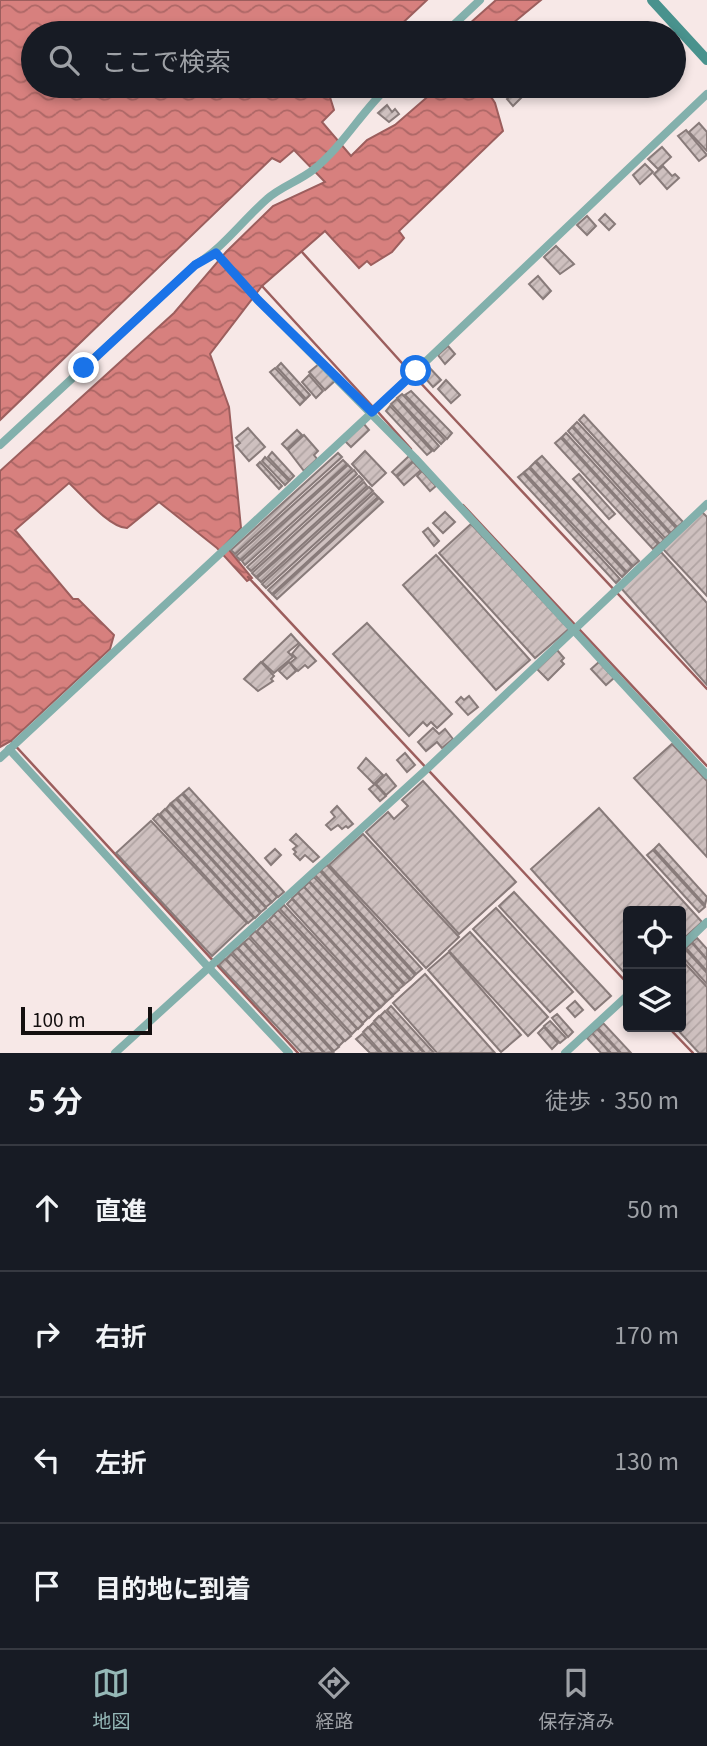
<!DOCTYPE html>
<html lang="ja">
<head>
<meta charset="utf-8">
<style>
  :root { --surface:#171b24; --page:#242831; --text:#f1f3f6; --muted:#9ea1a6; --line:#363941; --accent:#95b8b7 }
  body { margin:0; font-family:Georgia,"Noto Sans JP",serif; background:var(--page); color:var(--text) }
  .controls { position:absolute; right:21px; bottom:21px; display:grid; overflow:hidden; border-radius:7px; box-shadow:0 4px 10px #0003 }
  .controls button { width:63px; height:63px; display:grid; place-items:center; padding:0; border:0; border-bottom:2px solid var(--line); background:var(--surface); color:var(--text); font:35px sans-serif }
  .scale { position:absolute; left:21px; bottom:18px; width:131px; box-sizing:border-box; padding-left:7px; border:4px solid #140f0f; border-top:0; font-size:19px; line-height:24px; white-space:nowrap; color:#140f0f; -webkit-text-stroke:5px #f7e8e7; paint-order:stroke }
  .stop { position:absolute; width:21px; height:21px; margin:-16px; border:5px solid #1a73e8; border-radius:50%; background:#fff }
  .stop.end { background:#1a73e8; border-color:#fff; box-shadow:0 2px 7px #0008 }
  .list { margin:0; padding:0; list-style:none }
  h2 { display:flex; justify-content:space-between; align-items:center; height:91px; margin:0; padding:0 28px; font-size:30px }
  h2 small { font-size:23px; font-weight:400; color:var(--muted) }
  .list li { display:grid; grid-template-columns:46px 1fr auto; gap:21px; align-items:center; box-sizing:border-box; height:126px; padding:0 28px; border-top:2px solid var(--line) }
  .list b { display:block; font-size:26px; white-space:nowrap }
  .list em { font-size:23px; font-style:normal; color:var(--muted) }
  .icon { flex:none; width:38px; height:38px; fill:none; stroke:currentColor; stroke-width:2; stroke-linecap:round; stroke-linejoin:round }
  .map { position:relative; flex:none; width:707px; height:1053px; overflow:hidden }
  .search { position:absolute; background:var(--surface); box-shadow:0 4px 10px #0003; left:21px; right:21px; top:21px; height:77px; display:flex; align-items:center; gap:18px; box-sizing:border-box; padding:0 24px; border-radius:38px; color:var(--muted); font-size:26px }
  .sheet { height:595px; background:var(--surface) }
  nav { display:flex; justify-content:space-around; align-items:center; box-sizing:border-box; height:98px; border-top:2px solid var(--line); background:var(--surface); font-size:19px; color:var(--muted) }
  nav a { display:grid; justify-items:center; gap:4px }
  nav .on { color:var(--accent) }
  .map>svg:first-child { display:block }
  .water { fill:url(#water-waves); stroke:#9c5e5d; stroke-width:2 }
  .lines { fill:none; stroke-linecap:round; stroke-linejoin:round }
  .stream { stroke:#9c5e5d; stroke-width:2.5 }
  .building { fill:url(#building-hatch); stroke:#887b7a; stroke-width:2 }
  .minor { stroke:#83b0ac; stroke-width:8 }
  .secondary { stroke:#49928d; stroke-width:10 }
  .route { stroke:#1a73e8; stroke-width:9 }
</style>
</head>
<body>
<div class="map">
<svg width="707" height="1053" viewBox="0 0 707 1053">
  <defs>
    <pattern id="water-waves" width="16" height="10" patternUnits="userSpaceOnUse" patternTransform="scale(1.75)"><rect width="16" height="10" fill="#d7807e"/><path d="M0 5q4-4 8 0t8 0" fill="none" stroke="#ad6766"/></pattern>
    <pattern id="building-hatch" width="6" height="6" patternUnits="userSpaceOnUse" patternTransform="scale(1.75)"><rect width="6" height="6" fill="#cec0bf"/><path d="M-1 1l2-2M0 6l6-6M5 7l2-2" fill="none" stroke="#b0a4a3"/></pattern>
  </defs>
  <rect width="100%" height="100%" fill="#f7e8e7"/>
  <!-- water -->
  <g class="water">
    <path d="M0,0h427l-35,33h-359v53h304l-8,8 5,16 -12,12 29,34 16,-16 28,-15 45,-39h44l11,17 8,28 -104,100 5,7 -12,14 -21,13 -4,-4 -8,7 -34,-37 -63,55 -52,68 19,53 12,121 -16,17 27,33 -5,3 -30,-33 -58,-46 -32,26c-17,0 -45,-33 -58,-45l-54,47 58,69h5l36,36 -4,14 -99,92 -11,6v-276l174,-158 52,-61 47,-46 52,-24 -31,-32 -14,12 -8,-4 -272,262z"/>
    <path d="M496,0h45l-40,33h-42z"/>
  </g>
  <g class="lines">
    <!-- stream -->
    <g class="stream">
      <path d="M302,252l108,120"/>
      <path d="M262,286l111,121"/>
      <path d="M415,377l292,312"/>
      <path d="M378,412l33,37"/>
      <path d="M463,505l244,261"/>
      <path d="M248,577l380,407"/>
      <path d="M11,741l287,312"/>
      <path d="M668,1027l25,26"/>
    </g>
  </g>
  <!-- building -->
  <g class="building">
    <path d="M524,89l3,3 -14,14 -6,-7 9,-9 4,3z"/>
    <path d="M387,105l5,7 3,-3 4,5 -10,8 -11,-9z"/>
    <path d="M699,123l8,9v19l-18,-19z"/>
    <path d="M686,130l21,25 -8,6 -21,-25z"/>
    <path d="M662,147l9,10 -13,12 -10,-10z"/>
    <path d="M645,164l8,8 -13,12 -7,-9z"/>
    <path d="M663,166l9,10 3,-2 4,4 -12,11 -13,-15z"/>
    <path d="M605,214l10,10 -6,6 -10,-10z"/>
    <path d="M587,216l9,10 -9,9 -10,-10z"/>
    <path d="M556,246l18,18 -14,10 -16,-17z"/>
    <path d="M538,276l13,15 -8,8 -14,-15z"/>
    <path d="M448,346l7,8 -10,10 -7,-9z"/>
    <path d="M281,363l29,32 -4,4 -29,-32z"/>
    <path d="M320,363l16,17 -11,10 -16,-18z"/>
    <path d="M427,365l14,15 -8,7 -13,-15z"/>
    <path d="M275,368l30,32 -5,5 -30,-33z"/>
    <path d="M309,375l14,16 -7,7 -14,-16z"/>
    <path d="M446,380l14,15 -9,8 -13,-14z"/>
    <path d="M411,391l41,42 -5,6 -42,-44z"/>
    <path d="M402,394l43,46 -4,4 -44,-46z"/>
    <path d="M397,399l42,47 -5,5 -43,-47z"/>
    <path d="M390,406l42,45 -5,4 -41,-44z"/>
    <path d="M584,415l99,107 -6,5 -98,-107z"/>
    <path d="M577,422l99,106 -5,5 -98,-107z"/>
    <path d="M363,423l6,7 -18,17 -7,-7z"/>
    <path d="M572,427l98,107 -5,4 -97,-107z"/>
    <path d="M248,428l17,19 -16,14 -13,-15 4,-3 -4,-5z"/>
    <path d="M297,430l5,5 -15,14 -5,-5z"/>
    <path d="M566,433l98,107 -4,4 -98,-107z"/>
    <path d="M304,435l14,16 -4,4 3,4 -13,12 -16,-21z"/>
    <path d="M561,438l97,106 -5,5 -98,-106z"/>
    <path d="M365,451l21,22 -14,13 -20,-22z"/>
    <path d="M272,452l22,24 -4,4 -22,-23z"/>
    <path d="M338,453l4,4 -107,97 -4,-4z"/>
    <path d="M409,456l4,5 -17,15 -4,-4z"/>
    <path d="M542,456l97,105 -6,5 -97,-105z"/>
    <path d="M265,457l24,24 -4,4 -23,-24z"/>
    <path d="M343,460l4,4 -107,96 -4,-4z"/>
    <path d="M260,462l22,24 -3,3 -22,-24z"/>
    <path d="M413,462l8,8 -17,15 -7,-8z"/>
    <path d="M535,462l97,105 -5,5 -97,-105z"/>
    <path d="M348,465l4,4 -107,96 -3,-4z"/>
    <path d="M529,468l97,105 -4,4 -98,-105z"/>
    <path d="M354,470l3,4 -106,97 -4,-4z"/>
    <path d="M422,471l14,15 -6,5 -13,-15z"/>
    <path d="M523,473l97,106 -4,4 -98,-106z"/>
    <path d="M579,474l36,40 -6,5 -36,-40z"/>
    <path d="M359,476l4,4 -107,97 -4,-4z"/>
    <path d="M364,482l3,4 -106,96 -4,-4z"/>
    <path d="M369,487l4,4 -107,97 -4,-4z"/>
    <path d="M374,493l4,4 -106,97 -4,-4z"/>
    <path d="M379,498l4,4 -106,97 -4,-4z"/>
    <path d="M445,512l10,10 -12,11 -10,-10z"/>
    <path d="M702,512l5,5v79l-44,-47z"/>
    <path d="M471,524l98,105 -34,29 -96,-105z"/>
    <path d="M428,528l11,13 -5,5 -11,-14z"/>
    <path d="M661,552l46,51v82l-86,-97z"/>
    <path d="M436,555l94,105 -34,30 -93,-105z"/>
    <path d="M367,623l85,91 -15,14 -6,-6 -4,4 -4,-4 -14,14 -76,-82z"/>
    <path d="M291,634l8,9 -11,9 5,5 -19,16 -12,-11z"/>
    <path d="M300,644l16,17 -8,7 -3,-3 -7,6 -8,-8 6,-5 -4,-4z"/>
    <path d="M557,650l7,8 -3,3 3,3 -16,16 -11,-11z"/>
    <path d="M261,662l13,14 -3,3 2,2 -15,10 -14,-12z"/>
    <path d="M289,662l7,9 -9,8 -8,-8z"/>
    <path d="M599,662l15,16 -8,7 -15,-16z"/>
    <path d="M469,696l9,11 -10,8 -12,-13 5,-5 3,3z"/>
    <path d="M433,728l6,6 6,-5 8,10 -11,9 -5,-6 -11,9 -8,-9z"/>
    <path d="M672,744l35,37v76l-73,-79z"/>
    <path d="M405,753l10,12 -8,7 -10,-12z"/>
    <path d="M366,758l17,17 -9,9 -16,-16z"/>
    <path d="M386,774l10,12 -10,9 -10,-11z"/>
    <path d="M423,781l93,101 -57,52 -93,-102 22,-20 6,7 14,-13 -6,-6z"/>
    <path d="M375,784l11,12 -6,5 -11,-12z"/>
    <path d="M189,788l95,104 -6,5 -95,-104z"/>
    <path d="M182,794l95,103 -5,5 -95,-104z"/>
    <path d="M176,799l95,104 -5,4 -95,-104z"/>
    <path d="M170,804l96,104 -5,4 -95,-103z"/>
    <path d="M337,806l16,18 -5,4 -2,-2 -4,3 -4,-4 -7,5 -5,-5 9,-8 -4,-5z"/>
    <path d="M599,808l103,114 -21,19v-30h-53v66l-97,-108z"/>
    <path d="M165,809l95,104 -5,5 -95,-104z"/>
    <path d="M158,814l96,104 -6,5 -95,-104z"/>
    <path d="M151,821l96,102 -35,33 -96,-103z"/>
    <path d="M296,834l23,23 -6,5 -8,-7 -5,5 -6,-6 2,-2 -3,-3 4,-3 -7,-6z"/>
    <path d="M363,834l96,103 -33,31 -97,-103z"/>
    <path d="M659,844l48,53 -2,8 -51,-56z"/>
    <path d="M275,849l6,6 -10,10 -6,-7z"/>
    <path d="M653,850l52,57 -6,5 -52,-57z"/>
    <path d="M327,865l95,104 -6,5 -95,-104z"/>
    <path d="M320,871l95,104 -4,4 -96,-104z"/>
    <path d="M314,877l96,103 -5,4 -96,-103z"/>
    <path d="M309,882l95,103 -5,4 -95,-102z"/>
    <path d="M304,887l95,103 -6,5 -95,-103z"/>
    <path d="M514,892l97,104 -16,14 -96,-104z"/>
    <path d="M298,893l95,103 -6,5 -95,-103z"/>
    <path d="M292,899l94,103 -5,5 -94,-103z"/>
    <path d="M284,905l96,103 -5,4 -95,-103z"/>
    <path d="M496,908l77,84 -23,20 -77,-83z"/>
    <path d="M278,910l96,103 -5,5 -96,-103z"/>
    <path d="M274,915l94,103 -5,5 -94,-103z"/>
    <path d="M267,921l96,103 -5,5 -96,-103z"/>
    <path d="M262,926l95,103 -5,5 -95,-103z"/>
    <path d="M255,931l96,105 -6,5 -95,-105z"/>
    <path d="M470,932l78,85 -20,19 -79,-85z"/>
    <path d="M249,938l95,103 -5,5 -95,-104z"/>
    <path d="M697,938l10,11v10l-15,-17z"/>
    <path d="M243,943l96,104 -5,4 -96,-103z"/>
    <path d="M692,943l15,17v11l-21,-23z"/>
    <path d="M237,948l96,104 -8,1 -93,-101z"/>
    <path d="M684,948l23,25v11l-26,-29z"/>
    <path d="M449,952l72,83 -20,17 -73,-82z"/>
    <path d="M231,954l93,99h-10l-88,-94z"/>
    <path d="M225,959l88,94h-11l-83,-88z"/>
    <path d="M681,959l26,28v66h-8l-24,-26h6z"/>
    <path d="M425,974l70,79h-58l-44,-50z"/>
    <path d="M575,1001l8,9 -8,7 -8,-9z"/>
    <path d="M391,1006l43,47h-9l-38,-43z"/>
    <path d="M385,1011l39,42h-10l-34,-37z"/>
    <path d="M557,1014l16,18 -5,5 -16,-19z"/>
    <path d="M379,1016l34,37h-10l-29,-32z"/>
    <path d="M550,1021l16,17 -6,5 -16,-17z"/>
    <path d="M373,1023l28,30h-8l-24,-26z"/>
    <path d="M603,1023l28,30h-10l-23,-25z"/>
    <path d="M368,1027l23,26h-9l-19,-21z"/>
    <path d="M544,1027l14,16 -6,6 -14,-16z"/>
    <path d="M597,1029l23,24h-9l-19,-20z"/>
    <path d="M592,1033l18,20h-9l-14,-15z"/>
    <path d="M362,1034l18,19h-10l-14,-14z"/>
  </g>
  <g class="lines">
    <!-- minor -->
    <g class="minor">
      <path d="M445,33l35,-33"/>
      <path d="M216,253l42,47 157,158 292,317"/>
      <path d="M0,445l195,-180c28,-17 47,-44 72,-66 13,-12 32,-18 46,-29 30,-24 48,-58 76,-84"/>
      <path d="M9,749l200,219 80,85"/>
      <path d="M0,758l379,-352 328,-312"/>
      <path d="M681,947l26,-25"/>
      <path d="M115,1053l314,-286 278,-263"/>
      <path d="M565,1053l63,-58"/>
    </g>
    <!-- secondary -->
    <path class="secondary" d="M652,0l55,60"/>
  </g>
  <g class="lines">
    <!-- route -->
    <path class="route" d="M84,368l111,-103 21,-12 42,47 114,112 44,-41"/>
  </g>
</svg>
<div class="controls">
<button><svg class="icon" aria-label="locate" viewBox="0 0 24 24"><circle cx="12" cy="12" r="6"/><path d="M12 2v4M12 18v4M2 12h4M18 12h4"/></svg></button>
<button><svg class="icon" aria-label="layers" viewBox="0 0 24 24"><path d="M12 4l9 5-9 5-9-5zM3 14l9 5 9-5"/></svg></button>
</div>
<div class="scale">100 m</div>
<div class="stop" style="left:416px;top:371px"></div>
<div class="stop end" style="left:84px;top:368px"></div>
<div class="search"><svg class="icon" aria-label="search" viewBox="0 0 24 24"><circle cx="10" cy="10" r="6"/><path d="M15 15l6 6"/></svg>ここで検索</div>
</div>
<section class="sheet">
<h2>5 分<small>徒歩 · 350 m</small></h2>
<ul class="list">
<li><svg class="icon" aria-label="ahead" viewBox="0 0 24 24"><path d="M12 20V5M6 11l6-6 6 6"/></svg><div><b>直進</b></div><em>50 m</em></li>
<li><svg class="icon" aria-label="right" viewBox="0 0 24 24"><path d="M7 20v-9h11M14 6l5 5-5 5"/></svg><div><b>右折</b></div><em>170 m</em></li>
<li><svg class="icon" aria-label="left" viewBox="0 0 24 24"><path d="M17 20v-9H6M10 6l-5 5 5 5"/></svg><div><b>左折</b></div><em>130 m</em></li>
<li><svg class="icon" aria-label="arrive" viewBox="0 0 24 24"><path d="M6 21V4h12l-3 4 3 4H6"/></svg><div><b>目的地に到着</b></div></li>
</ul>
</section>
<nav>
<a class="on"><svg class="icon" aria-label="map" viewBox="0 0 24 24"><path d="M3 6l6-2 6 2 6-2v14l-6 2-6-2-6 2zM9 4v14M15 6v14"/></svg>地図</a>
<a><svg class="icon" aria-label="directions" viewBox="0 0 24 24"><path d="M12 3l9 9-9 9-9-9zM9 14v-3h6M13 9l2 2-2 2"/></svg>経路</a>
<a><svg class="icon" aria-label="saved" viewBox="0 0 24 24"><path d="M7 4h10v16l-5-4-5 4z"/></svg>保存済み</a>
</nav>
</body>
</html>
